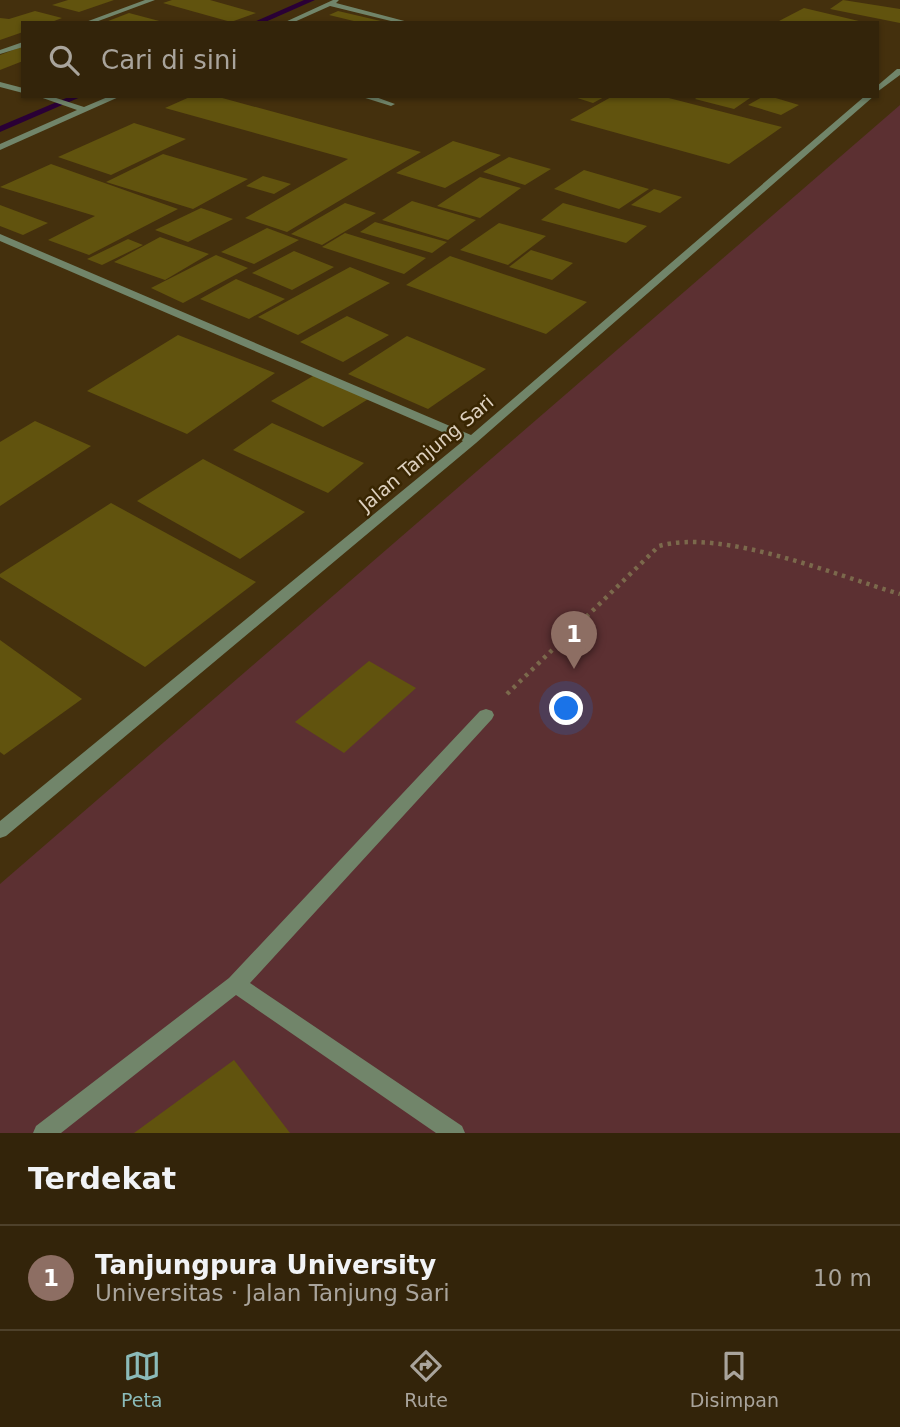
<!DOCTYPE html>
<html lang="id">
<head>
<meta charset="utf-8">
<style>
  :root { --surface:#33240a; --page:#3e3018; --text:#f1f3f6; --muted:#a9a49c; --line:#4e412b; --accent:#8bbbb9 }
  body { margin:0; font-family:"DejaVu Sans",sans-serif; background:var(--page); color:var(--text) }
  .you { position:absolute; left:567px; top:709px; width:24px; height:24px; margin:-18px; border:5px solid #fff; border-radius:50%; background:#1a73e8; box-shadow:0 0 0 10px #1a73e833 }
  .badge { display:grid; place-items:center; width:46px; height:46px; border-radius:50%; background:var(--accent); color:#fff; font-size:23px; font-weight:700 }
  .pin { position:absolute; translate:-50% -58px; filter:drop-shadow(0 2px 4px #0008) }
  .pin::after { content:''; position:absolute; top:37px; width:24px; height:21px; background:inherit; clip-path:polygon(0 0,100% 0,50% 100%) }
  .list { margin:0; padding:0; list-style:none }
  h2 { display:flex; justify-content:space-between; align-items:center; height:91px; margin:0; padding:0 28px; font-size:30px }
  h2 small { font-size:23px; font-weight:400; color:var(--muted) }
  .list li { display:grid; grid-template-columns:46px 1fr auto; gap:21px; align-items:center; box-sizing:border-box; height:105px; padding:0 28px; border-top:2px solid var(--line) }
  .list b { display:block; font-size:26px; white-space:nowrap }
  .list p { margin:0; font-size:23px; white-space:nowrap; color:var(--muted) }
  .list em { font-size:23px; font-style:normal; color:var(--muted) }
  .icon { flex:none; width:38px; height:38px; fill:none; stroke:currentColor; stroke-width:2; stroke-linecap:round; stroke-linejoin:round }
  .map { position:relative; flex:none; width:900px; height:1133px; overflow:hidden }
  .search { position:absolute; background:var(--surface); box-shadow:0 2px 5px #0004; left:21px; right:21px; top:21px; height:77px; display:flex; align-items:center; gap:18px; box-sizing:border-box; padding:0 24px; border-radius:0px; color:var(--muted); font-size:26px }
  .sheet { height:196px; background:var(--surface) }
  nav { display:flex; justify-content:space-around; align-items:center; box-sizing:border-box; height:98px; border-top:2px solid var(--line); background:var(--surface); font-size:19px; color:var(--muted) }
  nav a { display:grid; justify-items:center; gap:4px }
  nav .on { color:var(--accent) }
  .map>svg:first-child { display:block }
  .green { fill:#5c3032 }
  .lines { fill:none; stroke-linecap:round; stroke-linejoin:round }
  .stream { fill:#2a0036; fill-rule:evenodd }
  .building { fill:#61530e }
  .path { stroke:#7b694c; stroke-width:4.5; stroke-dasharray:3.5 5; stroke-linecap:butt }
  .service { fill:#71856a; fill-rule:evenodd }
  .minor { fill:#71856a; fill-rule:evenodd }
  .labels { text-anchor:middle; stroke-width:5; stroke-linejoin:round; paint-order:stroke }
  .street-label { font-size:19px; fill:#ddd0be; stroke:#392602 }
</style>
</head>
<body>
<div class="map">
<svg width="900" height="1133" viewBox="0 0 900 1133">
  <rect width="100%" height="100%" fill="#44300d"/>
  <!-- green -->
  <path class="green" d="M900,105v1028h-900v-249z"/>
  <g class="lines">
    <!-- stream -->
    <g class="stream">
      <path d="M304,0h11l-52,23h-11z"/>
      <path d="M71,96h12l-83,36v-6z"/>
    </g>
  </g>
  <!-- building -->
  <g class="building">
    <path d="M68,0h46l-35,12 -27,-7z"/>
    <path d="M172,0h38l46,13 -25,9 -68,-19z"/>
    <path d="M843,0l57,9v14l-70,-14z"/>
    <path d="M804,8l59,14v1l-84,-2z"/>
    <path d="M35,11l27,7 -13,5h-26v9l-23,8v-22l9,1z"/>
    <path d="M338,11l47,11 -1,1h-22l-33,-8z"/>
    <path d="M129,13l34,9v1h-60z"/>
    <path d="M21,47l2,14 -23,9v-15z"/>
    <path d="M192,96h23l206,56 -134,80 -42,-14 103,-59 -183,-51z"/>
    <path d="M571,96h35l-13,7z"/>
    <path d="M613,96h48l121,31 -53,37 -159,-44z"/>
    <path d="M699,96h54l-19,13 -39,-10z"/>
    <path d="M764,96h5l30,9 -18,10 -33,-10z"/>
    <path d="M134,123l52,16 -75,36 -53,-18z"/>
    <path d="M453,141l48,14 -56,33 -49,-15z"/>
    <path d="M163,154l85,25 -55,30 -87,-27z"/>
    <path d="M509,157l42,12 -26,16 -42,-13z"/>
    <path d="M51,164l127,45 -89,46 -41,-15 47,-24 -95,-29z"/>
    <path d="M584,170l65,19 -30,20 -65,-20z"/>
    <path d="M263,176l28,8 -17,10 -28,-8z"/>
    <path d="M480,177l41,11 -41,30 -43,-12z"/>
    <path d="M654,189l28,8 -22,16 -29,-8z"/>
    <path d="M412,201l64,19 -28,20 -66,-20z"/>
    <path d="M345,203l31,10 -54,32 -31,-11z"/>
    <path d="M563,203l84,23 -21,17 -85,-23z"/>
    <path d="M0,205l48,18 -25,12 -23,-9z"/>
    <path d="M201,208l32,11 -45,23 -33,-12z"/>
    <path d="M375,222l72,20 -15,11 -72,-21z"/>
    <path d="M499,223l47,13 -38,29 -48,-15z"/>
    <path d="M267,228l32,12 -45,24 -33,-12z"/>
    <path d="M345,233l81,25 -22,16 -82,-27z"/>
    <path d="M160,237l49,17 -44,26 -51,-18z"/>
    <path d="M128,239l15,6 -41,20 -15,-6z"/>
    <path d="M531,250l42,13 -21,17 -43,-13z"/>
    <path d="M294,251l40,16 -42,23 -40,-17z"/>
    <path d="M216,255l32,13 -65,35 -32,-15z"/>
    <path d="M450,256l137,46 -41,32 -140,-49z"/>
    <path d="M350,267l40,16 -92,52 -40,-18z"/>
    <path d="M236,279l49,20 -36,20 -49,-20z"/>
    <path d="M347,316l42,19 -46,27 -43,-20z"/>
    <path d="M178,335l97,38 -88,61 -100,-43z"/>
    <path d="M407,336l79,33 -58,40 -80,-35z"/>
    <path d="M318,373l52,25 -47,29 -52,-26z"/>
    <path d="M35,421l56,25 -91,60v-64z"/>
    <path d="M272,423l92,40 -36,30 -95,-43z"/>
    <path d="M203,459l102,53 -65,47 -103,-58z"/>
    <path d="M111,503l145,79 -111,85 -145,-90v-3z"/>
    <path d="M0,640l82,59 -78,56 -4,-3z"/>
    <path d="M369,661l47,27 -72,65 -49,-31z"/>
    <path d="M234,1060l56,73h-156z"/>
  </g>
  <g class="lines">
    <!-- path -->
    <path class="path" d="M507,694l152,-148c63,-18 176,29 241,48"/>
    <!-- service -->
    <path class="service" d="M486,709l6,2 2,4 -2,4 -242,264 212,143 3,7h-29l-200,-138 -175,138h-28l3,-7 193,-148 251,-267z"/>
    <!-- minor -->
    <g class="minor">
      <path d="M145,0h10l-62,23h-10z"/>
      <path d="M333,0h6l-3,3 76,20h-13l-69,-17 -38,17h-9z"/>
      <path d="M23,42v5l-23,7v-4z"/>
      <path d="M897,69h3v6l-23,17v-6z"/>
      <path d="M0,82l23,6v5l-23,-6z"/>
      <path d="M37,96h13l34,11 26,-11h11l-121,54v-6l77,-34z"/>
      <path d="M359,96h14l22,8 -4,2z"/>
      <path d="M865,96h9l-398,347 -470,393 -6,2v-17l463,-380 -463,-200v-7l471,201z"/>
    </g>
  </g>
  <g class="labels">
    <!-- street labels -->
    <g class="street-label">
      <text transform="translate(426 453) rotate(-40)" y="7">Jalan Tanjung Sari</text>
    </g>
  </g>
</svg>
<div class="you"></div>
<div class="pin badge" style="left:574px;top:669px;background:#8d6e63">1</div>
<div class="search"><svg class="icon" aria-label="search" viewBox="0 0 24 24"><circle cx="10" cy="10" r="6"/><path d="M15 15l6 6"/></svg>Cari di sini</div>
</div>
<section class="sheet">
<h2>Terdekat<small></small></h2>
<ul class="list">
<li><span class="badge" style="background:#8d6e63">1</span><div><b>Tanjungpura University</b><p>Universitas · Jalan Tanjung Sari</p></div><em>10 m</em></li>
</ul>
</section>
<nav>
<a class="on"><svg class="icon" aria-label="map" viewBox="0 0 24 24"><path d="M3 6l6-2 6 2 6-2v14l-6 2-6-2-6 2zM9 4v14M15 6v14"/></svg>Peta</a>
<a><svg class="icon" aria-label="directions" viewBox="0 0 24 24"><path d="M12 3l9 9-9 9-9-9zM9 14v-3h6M13 9l2 2-2 2"/></svg>Rute</a>
<a><svg class="icon" aria-label="saved" viewBox="0 0 24 24"><path d="M7 4h10v16l-5-4-5 4z"/></svg>Disimpan</a>
</nav>
</body>
</html>
